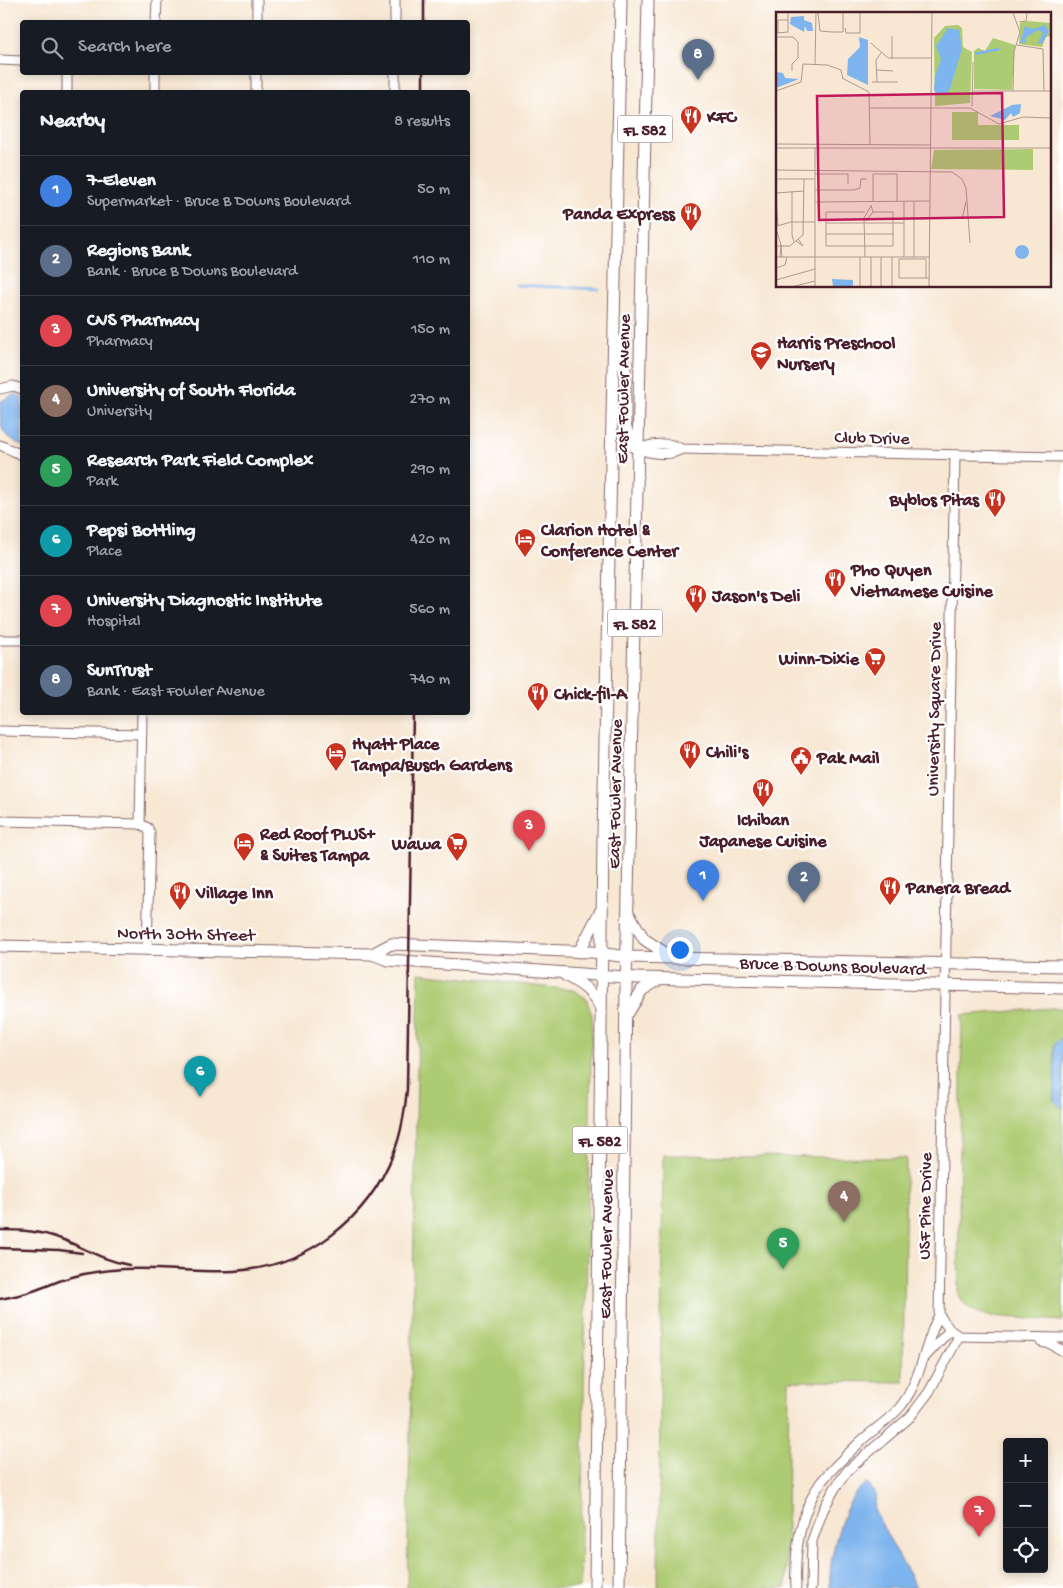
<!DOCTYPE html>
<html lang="en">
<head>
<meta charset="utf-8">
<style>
  :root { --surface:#171b24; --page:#20242c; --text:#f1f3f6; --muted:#9ea1a6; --line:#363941; --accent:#c8321e }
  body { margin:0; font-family:"Gochi Hand",sans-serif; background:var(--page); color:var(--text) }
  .controls { position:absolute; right:15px; bottom:15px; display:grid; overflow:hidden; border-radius:5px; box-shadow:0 2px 8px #0003 }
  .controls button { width:45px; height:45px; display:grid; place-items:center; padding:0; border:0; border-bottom:1px solid var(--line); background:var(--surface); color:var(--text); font:25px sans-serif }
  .you { position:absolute; left:679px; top:949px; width:18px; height:18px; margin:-12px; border:4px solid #fff; border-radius:50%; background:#1a73e8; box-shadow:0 0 0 8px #1a73e833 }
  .badge { display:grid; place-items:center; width:32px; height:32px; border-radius:50%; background:var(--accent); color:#fff; font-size:16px; font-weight:700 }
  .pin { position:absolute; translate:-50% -41px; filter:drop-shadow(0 1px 2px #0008) }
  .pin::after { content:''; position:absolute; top:26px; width:18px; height:15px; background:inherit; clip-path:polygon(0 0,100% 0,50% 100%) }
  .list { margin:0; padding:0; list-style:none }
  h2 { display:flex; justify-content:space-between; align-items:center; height:65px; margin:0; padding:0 20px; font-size:21px }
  h2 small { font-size:16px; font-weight:400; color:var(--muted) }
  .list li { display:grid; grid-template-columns:32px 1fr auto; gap:15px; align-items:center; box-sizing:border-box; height:70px; padding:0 20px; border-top:1px solid var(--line) }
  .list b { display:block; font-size:19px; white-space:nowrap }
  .list p { margin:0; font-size:16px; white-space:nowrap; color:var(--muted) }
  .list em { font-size:16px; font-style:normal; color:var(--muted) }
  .icon { flex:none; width:28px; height:28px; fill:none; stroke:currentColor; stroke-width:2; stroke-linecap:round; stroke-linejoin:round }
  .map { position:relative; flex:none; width:1063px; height:1588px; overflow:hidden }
  .search { position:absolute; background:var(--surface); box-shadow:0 2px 8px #0003; left:20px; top:20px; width:450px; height:55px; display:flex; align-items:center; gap:12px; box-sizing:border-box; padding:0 18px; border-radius:5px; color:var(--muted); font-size:19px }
  .panel { position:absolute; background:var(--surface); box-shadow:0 2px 8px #0003; left:20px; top:90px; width:450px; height:625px; border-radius:5px }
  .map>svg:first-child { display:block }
  .green { fill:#adcb72; stroke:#7c754e }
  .water { fill:#7fb5ee; stroke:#646a8c }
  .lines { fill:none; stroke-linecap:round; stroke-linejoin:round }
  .stream { stroke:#7fb5ee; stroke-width:2.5 }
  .minor-casing { stroke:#876566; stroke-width:11 }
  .major-casing { stroke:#876566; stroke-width:13 }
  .minor { stroke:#fff; stroke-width:9 }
  .major { stroke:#fff; stroke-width:11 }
  .rail { stroke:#4a1f2b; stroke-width:2.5 }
  .labels { text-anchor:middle; stroke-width:4.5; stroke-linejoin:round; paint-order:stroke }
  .shield { fill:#fff; stroke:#80626b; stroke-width:1 }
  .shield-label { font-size:16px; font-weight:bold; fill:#4a1f2b }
  .poi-label { font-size:18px; font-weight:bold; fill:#4a1f2b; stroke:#fff; text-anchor:start }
  .street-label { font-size:18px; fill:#4a1f2b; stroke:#fff }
  .inset-river { fill:none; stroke:#7fb5ee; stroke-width:2.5 }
  .inset-road { fill:none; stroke:#b29790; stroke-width:1 }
  .view { fill:#c2185b; fill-opacity:0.15; stroke:#c2185b; stroke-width:2.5 }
  .inset-edge { fill:none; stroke:#4a1f2b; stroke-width:2.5 }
</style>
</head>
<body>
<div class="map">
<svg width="1063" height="1588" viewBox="0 0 1063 1588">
  <rect width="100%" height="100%" fill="#fff"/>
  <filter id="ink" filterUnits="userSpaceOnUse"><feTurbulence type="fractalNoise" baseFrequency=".02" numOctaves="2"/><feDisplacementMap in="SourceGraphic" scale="10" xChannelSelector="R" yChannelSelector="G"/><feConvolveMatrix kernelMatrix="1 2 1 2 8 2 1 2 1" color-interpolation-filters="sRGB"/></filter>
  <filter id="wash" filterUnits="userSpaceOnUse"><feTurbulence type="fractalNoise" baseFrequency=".0096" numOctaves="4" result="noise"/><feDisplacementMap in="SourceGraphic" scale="20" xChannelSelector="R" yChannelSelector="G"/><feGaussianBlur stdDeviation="1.12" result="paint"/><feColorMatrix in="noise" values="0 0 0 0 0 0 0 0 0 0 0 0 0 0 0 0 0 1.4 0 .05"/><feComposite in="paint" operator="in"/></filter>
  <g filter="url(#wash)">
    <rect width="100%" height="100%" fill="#f7e7d3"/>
    <!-- green -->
    <g class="green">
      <path d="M419,973l154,17 13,8 6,17 -12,573h-173z"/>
      <path d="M1052,1008h11v313l-74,-5c-11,-2 -26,-10 -31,-21l4,-280z"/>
      <path d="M663,1155l243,3 -3,224 -114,-1 -3,207h-128z"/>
    </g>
    <!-- water -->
    <g class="water">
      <path d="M14,394l8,3v49c-22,-11 -22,-18 -22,-44z"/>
      <path d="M1063,1036v73l-8,-7 -1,-57z"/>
      <path d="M866,1483l10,12 -2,15 42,78h-86c-2,-25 10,-74 25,-94 2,-4 8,-8 11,-11z"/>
    </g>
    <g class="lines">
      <!-- stream -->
      <path class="stream" d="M515,285l84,4"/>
    </g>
  </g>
  <g filter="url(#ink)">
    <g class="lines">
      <!-- minor casing -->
      <g class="minor-casing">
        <g id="minor">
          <path d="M395,0v22"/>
          <path d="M156,22l1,-22"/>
          <path d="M257,22v-22"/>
          <path d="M0,60l22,1"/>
          <path d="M67,92v-20"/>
          <path d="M155,92v-20"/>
          <path d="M256,92v-20"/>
          <path d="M395,92v-20"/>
          <path d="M0,389l13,-3 9,3"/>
          <path d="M0,445l22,10"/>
          <path d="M638,449c11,-5 33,-8 43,0l382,8"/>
          <path d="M638,449c12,4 32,8 43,0"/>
          <path d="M955,455l-16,860 11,15 9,6 104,2"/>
          <path d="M0,640h22"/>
          <path d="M0,731l142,3"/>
          <path d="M0,821l140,3 8,4 2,5 -3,117"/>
          <path d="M140,824l2,-112"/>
          <path d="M1041,1342l10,2 12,7"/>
          <path d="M925,1357l25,-27"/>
          <path d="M796,1588c-2,-35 4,-77 25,-106 11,-14 27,-28 40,-41 13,-12 30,-22 40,-35 21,-27 23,-62 38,-91"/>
          <path d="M811,1588l1,-47 11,-31 12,-22 13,-18 62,-53 19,-25 30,-56"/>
        </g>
      </g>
      <!-- major casing -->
      <g class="major-casing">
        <g id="major">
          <path d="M615,339l10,30v55l6,21 7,4"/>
          <path d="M629,914l15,25 27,18"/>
          <path d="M0,946l372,8 16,6 250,18 425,10"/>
          <path d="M579,952l21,-40"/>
          <path d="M372,954l19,-10 201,8 35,5 436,9"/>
          <path d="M565,975c16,9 27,15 35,32"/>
          <path d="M628,1013l14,-23 18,-11"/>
          <path d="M595,1588l8,-752 18,-836"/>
          <path d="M619,1588l7,-603 22,-985"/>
        </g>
      </g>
      <!-- minor -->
      <use href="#minor" class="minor"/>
      <!-- major -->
      <use href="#major" class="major"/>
      <!-- rail -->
      <g class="rail">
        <path d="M424,22v-22"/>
        <path d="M423,92v-20"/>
        <path d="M0,1230c21,0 41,1 61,9 24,9 43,22 68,26"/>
        <path d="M0,1248l59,2 23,3"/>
        <path d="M0,1299c11,-2 22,-4 33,-8 13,-4 26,-11 39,-14 17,-5 35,-7 52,-8 37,-2 74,4 110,2 73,-4 134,-52 160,-119 8,-20 11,-42 13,-63l6,-377"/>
      </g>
    </g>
  </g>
  <!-- icons -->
  <defs>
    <g id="restaurant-pin" transform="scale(1.125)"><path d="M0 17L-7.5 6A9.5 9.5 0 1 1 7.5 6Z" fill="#c8321e" stroke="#fff"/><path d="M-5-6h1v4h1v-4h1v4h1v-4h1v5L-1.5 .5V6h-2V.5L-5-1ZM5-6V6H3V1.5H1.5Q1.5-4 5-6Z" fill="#fff"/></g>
    <g id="school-pin" transform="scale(1.125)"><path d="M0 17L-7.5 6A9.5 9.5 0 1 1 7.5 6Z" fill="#c8321e" stroke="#fff"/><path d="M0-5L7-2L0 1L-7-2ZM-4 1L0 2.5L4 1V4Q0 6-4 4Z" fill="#fff"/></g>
    <g id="hotel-pin" transform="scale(1.125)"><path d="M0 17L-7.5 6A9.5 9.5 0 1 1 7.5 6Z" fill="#c8321e" stroke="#fff"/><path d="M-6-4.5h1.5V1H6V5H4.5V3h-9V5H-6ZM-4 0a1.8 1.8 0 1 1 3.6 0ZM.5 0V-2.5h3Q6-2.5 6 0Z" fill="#fff"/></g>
    <g id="supermarket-pin" transform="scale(1.125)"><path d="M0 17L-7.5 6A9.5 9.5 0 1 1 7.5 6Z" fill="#c8321e" stroke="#fff"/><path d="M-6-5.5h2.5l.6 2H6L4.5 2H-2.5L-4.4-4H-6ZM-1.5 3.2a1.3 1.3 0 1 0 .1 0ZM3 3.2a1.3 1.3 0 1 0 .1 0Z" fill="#fff"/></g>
    <g id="civic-pin" transform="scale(1.125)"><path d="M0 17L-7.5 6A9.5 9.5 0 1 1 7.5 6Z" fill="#c8321e" stroke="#fff"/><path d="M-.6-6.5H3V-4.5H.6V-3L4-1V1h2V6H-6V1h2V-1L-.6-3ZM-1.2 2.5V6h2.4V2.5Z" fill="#fff"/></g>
  </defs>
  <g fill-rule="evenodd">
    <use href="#restaurant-pin" x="691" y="116"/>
    <use href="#restaurant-pin" x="691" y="213"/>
    <use href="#school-pin" x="761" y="352"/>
    <use href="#restaurant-pin" x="995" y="499"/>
    <use href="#hotel-pin" x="525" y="539"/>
    <use href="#restaurant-pin" x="835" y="579"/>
    <use href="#restaurant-pin" x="696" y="595"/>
    <use href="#supermarket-pin" x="875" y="658"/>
    <use href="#restaurant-pin" x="538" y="693"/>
    <use href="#restaurant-pin" x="690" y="751"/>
    <use href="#hotel-pin" x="336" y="753"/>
    <use href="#civic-pin" x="801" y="757"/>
    <use href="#restaurant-pin" x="763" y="789"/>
    <use href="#hotel-pin" x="244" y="843"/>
    <use href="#supermarket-pin" x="457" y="843"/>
    <use href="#restaurant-pin" x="890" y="887"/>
    <use href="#restaurant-pin" x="180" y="892"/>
  </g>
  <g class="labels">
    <!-- shield labels -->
    <g class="shield">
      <rect x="617.5" y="115.5" width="55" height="27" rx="4"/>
      <rect x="607.5" y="609.5" width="55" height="27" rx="4"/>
      <rect x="572.5" y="1126.5" width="55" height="27" rx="4"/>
    </g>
    <g class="shield-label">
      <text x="645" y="135">FL 582</text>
      <text x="635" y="629">FL 582</text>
      <text x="600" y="1146">FL 582</text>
    </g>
    <!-- poi labels -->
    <g class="poi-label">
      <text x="707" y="122">KFC</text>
      <text x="675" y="219" text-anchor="end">Panda Express</text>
      <text x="777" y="348">Harris Preschool<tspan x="777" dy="21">Nursery</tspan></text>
      <text x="979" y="505" text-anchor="end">Byblos Pitas</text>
      <text x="541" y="535">Clarion Hotel &amp;<tspan x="541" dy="21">Conference Center</tspan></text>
      <text x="851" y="575">Pho Quyen<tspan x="851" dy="21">Vietnamese Cuisine</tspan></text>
      <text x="712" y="601">Jason's Deli</text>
      <text x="859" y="664" text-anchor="end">Winn-Dixie</text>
      <text x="554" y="699">Chick-fil-A</text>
      <text x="352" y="749">Hyatt Place<tspan x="352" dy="21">Tampa/Busch Gardens</tspan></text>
      <text x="706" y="757">Chili's</text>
      <text x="817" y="763">Pak Mail</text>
      <text x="763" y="825" text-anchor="middle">Ichiban<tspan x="763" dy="21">Japanese Cuisine</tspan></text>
      <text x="260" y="839">Red Roof PLUS+<tspan x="260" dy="21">&amp; Suites Tampa</tspan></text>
      <text x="441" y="849" text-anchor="end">Wawa</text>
      <text x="906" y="893">Panera Bread</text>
      <text x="196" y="898">Village Inn</text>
    </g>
    <!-- street labels -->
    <g class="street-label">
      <text transform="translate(622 389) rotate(-89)" y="6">East Fowler Avenue</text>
      <text transform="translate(872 437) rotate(1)" y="6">Club Drive</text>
      <text transform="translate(933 709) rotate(-89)" y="6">University Square Drive</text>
      <text transform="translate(614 794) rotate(-89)" y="6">East Fowler Avenue</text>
      <text transform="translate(186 933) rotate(1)" y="6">North 30th Street</text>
      <text transform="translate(833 965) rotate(2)" y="6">Bruce B Downs Boulevard</text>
      <text transform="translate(924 1206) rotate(-89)" y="6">USF Pine Drive</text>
      <text transform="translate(605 1244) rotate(-89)" y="6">East Fowler Avenue</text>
    </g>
  </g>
  <!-- overview -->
  <g transform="translate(776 12)">
    <rect width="275" height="275" fill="#f7e7d3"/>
    <path d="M251,9l24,2v13l-5,1 -4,10 -23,-3 1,-21zM182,13l4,3 1,19 9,5 -2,51 -35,3 -1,-68 11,-12zM217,26l22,7 -3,45 -38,-1v-38l4,-3 7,3zM176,100h26v13h41v15h-67zM257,137v21l-102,-1 3,-19z" fill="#adcb72"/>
    <path d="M28,4v4l8,3 1,8h-6l-2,-5 -1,6 -14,-8 1,-7zM269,13l4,6 -7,13 -4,-1 5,-10 -5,-3 -13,8 1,5h-6l5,-17 8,3zM169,16l14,2 3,19 -12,40 -5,6h-7l-4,-5 1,-13 6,-18 -5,-13 11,-16zM83,25l9,3v45l-21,-10 1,-16 12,-12zM0,60l7,1 2,5 14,1 -23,9zM245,92l-1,9 -7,4 -2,-4 -6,7 -15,-4 22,-11zM239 240a7 7 0 1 1 14 0a7 7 0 1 1-14 0ZM56,267l21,1v6h-20z" fill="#7fb5ee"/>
    <path class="inset-river" d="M199,42l24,-5"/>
    <path class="inset-road" d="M42,1l2,18 12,1h11v-19M237,1l7,19 -6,20 -1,39M243,10l7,-1 1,-8M69,16l1,5h14v-20M0,21l12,-1v-19M2,21v-13h10M0,25h17l5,5v16l-6,6v7M95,31l17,15h44M241,33l26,4 1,42M116,47v-23M39,52l1,-51M101,58l16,1M66,66l27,14 1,52M96,70h26M101,70l-1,-22 5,-7M0,79l25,-9 2,-18 24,1 14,5 2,9M197,79h78M196,94l1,-44M94,96h100l29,16 24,-7 28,1M0,132l154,1M0,136h275M0,158l176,2 10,7 4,9 4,55M39,162h33v10M0,167h39M39,178h39l6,-2 1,-9h6M16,179v44l2,7M0,181l28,-2M0,187l2,26M39,190l114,-1M97,190v-28h24v28M89,200h-39v34h67v-34h-20M186,207l4,-17M90,209l7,-9 -2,-7M50,211h78M1,214l14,-4h24M0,217l5,16M50,222h68M20,229l7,5 -5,-7M0,234h14l13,-11 1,-56M0,245h153M4,245l1,-12 1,12M89,245l-1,-39 7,-12M105,245v29M128,245v-55M138,245v-55M0,256l9,-3 2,-8M150,266v-19h-27v19h30M0,268l39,-11M19,274l20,-5M39,274v-139M84,274v-29M95,274v-29M116,274v-29M153,274l3,-273"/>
    <path class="view" d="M226,81l2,124 -185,3 -2,-124z"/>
    <rect width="275" height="275" class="inset-edge"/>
  </g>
</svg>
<div class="controls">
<button>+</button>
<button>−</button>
<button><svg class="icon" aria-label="locate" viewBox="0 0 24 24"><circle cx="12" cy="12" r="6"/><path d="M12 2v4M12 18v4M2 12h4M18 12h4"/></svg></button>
</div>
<div class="you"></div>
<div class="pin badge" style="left:703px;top:901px;background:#3f7fe0">1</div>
<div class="pin badge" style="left:804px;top:903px;background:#5c6f8a">2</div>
<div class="pin badge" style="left:529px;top:851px;background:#e0444e">3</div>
<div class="pin badge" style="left:844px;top:1222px;background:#8d6e63">4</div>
<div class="pin badge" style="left:783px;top:1269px;background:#2e9e5b">5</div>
<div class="pin badge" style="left:200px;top:1097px;background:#0f9aa8">6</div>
<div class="pin badge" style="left:979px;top:1537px;background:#e0444e">7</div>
<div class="pin badge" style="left:698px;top:80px;background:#5c6f8a">8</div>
<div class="search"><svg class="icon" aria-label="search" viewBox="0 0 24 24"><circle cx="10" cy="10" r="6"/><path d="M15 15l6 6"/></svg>Search here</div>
<section class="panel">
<h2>Nearby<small>8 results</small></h2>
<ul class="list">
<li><span class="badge" style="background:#3f7fe0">1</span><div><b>7-Eleven</b><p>Supermarket · Bruce B Downs Boulevard</p></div><em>50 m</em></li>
<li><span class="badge" style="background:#5c6f8a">2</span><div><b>Regions Bank</b><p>Bank · Bruce B Downs Boulevard</p></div><em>110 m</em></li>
<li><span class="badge" style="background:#e0444e">3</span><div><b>CVS Pharmacy</b><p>Pharmacy</p></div><em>150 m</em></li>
<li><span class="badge" style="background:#8d6e63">4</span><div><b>University of South Florida</b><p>University</p></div><em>270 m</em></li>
<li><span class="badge" style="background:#2e9e5b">5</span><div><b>Research Park Field Complex</b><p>Park</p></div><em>290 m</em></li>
<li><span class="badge" style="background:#0f9aa8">6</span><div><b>Pepsi Bottling</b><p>Place</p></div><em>420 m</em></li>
<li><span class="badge" style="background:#e0444e">7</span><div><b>University Diagnostic Institute</b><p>Hospital</p></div><em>560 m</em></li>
<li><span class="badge" style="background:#5c6f8a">8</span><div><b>SunTrust</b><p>Bank · East Fowler Avenue</p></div><em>740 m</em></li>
</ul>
</section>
</div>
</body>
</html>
